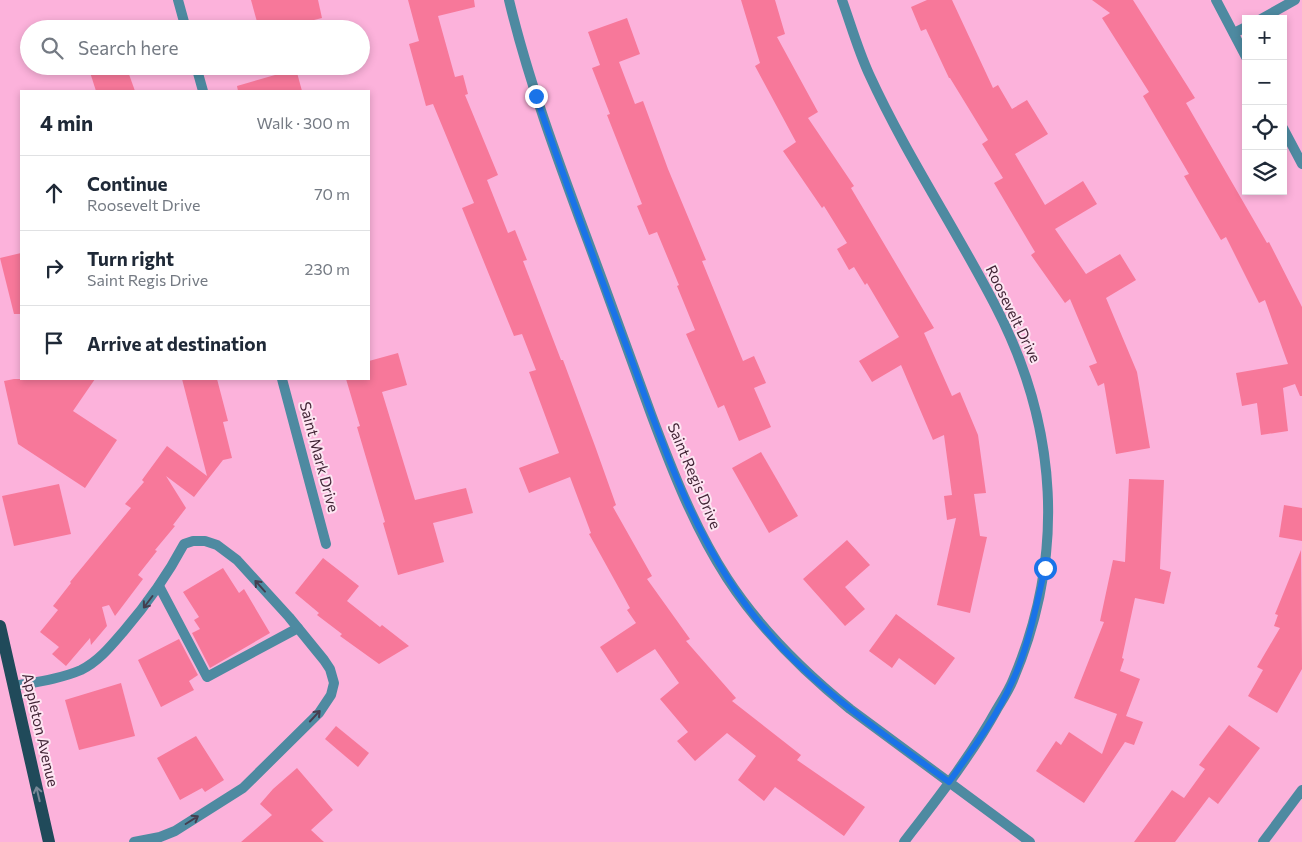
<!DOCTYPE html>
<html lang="en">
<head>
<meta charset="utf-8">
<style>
  :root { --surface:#fff; --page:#f6f6f7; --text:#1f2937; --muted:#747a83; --line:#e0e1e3 }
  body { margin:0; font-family:Commissioner,sans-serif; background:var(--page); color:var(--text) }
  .controls { position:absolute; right:15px; top:15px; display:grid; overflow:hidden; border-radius:0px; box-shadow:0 2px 8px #0003 }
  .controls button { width:45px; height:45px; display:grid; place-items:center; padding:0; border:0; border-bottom:1px solid var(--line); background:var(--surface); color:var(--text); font:25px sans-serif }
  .stop { position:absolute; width:15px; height:15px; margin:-11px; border:4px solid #1a73e8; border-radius:50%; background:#fff }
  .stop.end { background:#1a73e8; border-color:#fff; box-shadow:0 1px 5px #0008 }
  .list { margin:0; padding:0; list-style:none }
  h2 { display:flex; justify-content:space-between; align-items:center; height:65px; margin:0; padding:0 20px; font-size:21px }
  h2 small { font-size:16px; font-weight:400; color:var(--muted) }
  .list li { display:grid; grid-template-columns:32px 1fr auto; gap:15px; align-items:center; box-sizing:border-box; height:75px; padding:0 20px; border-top:1px solid var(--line) }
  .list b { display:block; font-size:19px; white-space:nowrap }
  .list p { margin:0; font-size:16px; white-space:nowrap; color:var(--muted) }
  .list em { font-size:16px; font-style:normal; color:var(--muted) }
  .icon { flex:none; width:28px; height:28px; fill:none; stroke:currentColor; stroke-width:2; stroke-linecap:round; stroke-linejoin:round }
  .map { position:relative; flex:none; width:1302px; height:842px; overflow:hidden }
  .search { position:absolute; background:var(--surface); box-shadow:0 2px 8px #0003; left:20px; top:20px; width:350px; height:55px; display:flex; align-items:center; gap:12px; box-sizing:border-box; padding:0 18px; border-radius:28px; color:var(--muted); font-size:19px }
  .panel { position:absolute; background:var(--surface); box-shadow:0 2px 8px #0003; left:20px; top:90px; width:350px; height:290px; border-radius:0px }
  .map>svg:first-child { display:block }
  .building { fill:#f7789a }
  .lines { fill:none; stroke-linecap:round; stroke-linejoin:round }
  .minor { stroke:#4e8aa1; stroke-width:10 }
  .primary { stroke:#204a5a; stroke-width:12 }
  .oneway { stroke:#443e50 }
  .oneway2 { stroke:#788897 }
  .route { stroke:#1a73e8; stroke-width:6 }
  .labels { text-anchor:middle; stroke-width:4; stroke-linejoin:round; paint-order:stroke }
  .street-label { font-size:15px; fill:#412435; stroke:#fde5f2 }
</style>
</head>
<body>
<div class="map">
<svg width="1302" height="842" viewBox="0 0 1302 842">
  <rect width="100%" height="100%" fill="#fcb2db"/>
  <!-- building -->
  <g class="building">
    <path d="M251,0h67l4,18 -44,11h-19z"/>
    <path d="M408,0h66l1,7 -37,9 17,61 8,-2 5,19 -3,1 33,80 -11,5 21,53 7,-3 12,30 -4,1 38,99h2l32,86 21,59 -3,2 39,69 -5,3 43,60 -4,2 50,57 -4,3 69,54 -4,5 68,47 -21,29 -69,-49 -11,14 -26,-21 18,-24 -29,-23 -32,28 -18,-20 11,-9 -28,-33 19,-16 -24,-34 -38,24 -17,-26 36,-24 -9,-13 3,-2 -41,-74 2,-1 -21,-56 -41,16 -10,-25 40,-15 -30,-81 7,-2 -14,-36 -8,2 -52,-128 12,-5 -41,-99 -7,2 -17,-62 10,-3z"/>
    <path d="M741,0h34l10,34 -8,3 41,75 -10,6 46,68 -3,2 83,140 -10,5 28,63 8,-4 18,43 8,58 -12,1 6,42 7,1 -17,76 -33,-8 19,-87 -9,2 -3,-24 8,-1 -8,-60 -11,5 -32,-75 -29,17 -13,-21 40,-24 -32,-54 -2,2 -11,-18 -5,3 -12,-21 10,-6 -23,-37 -2,2 -39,-57 13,-9 -41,-76 5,-3z"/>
    <path d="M927,0h25l41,88 5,-3 14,24 15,-9 21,34 -33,20 30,51 38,-24 14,23 -42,25 31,45 34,-20 16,26 -30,18 31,74 13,76 -34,6 -12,-71 -6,3 -9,-20 8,-3 -27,-64 -5,4 -34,-48 4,-3 -41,-69 9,-5 -21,-34 6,-4 -38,-62h-1l-23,-49 -5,2 -10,-24z"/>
    <path d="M1092,0h41l62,98 -9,5 81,140 2,-1 33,65v89h-2l-5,-12 -12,4 5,43 -27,4 -4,-32 -15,3 -6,-33 52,-9 -23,-64 -6,3 -33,-66 -5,3 -37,-64 5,-2 -46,-78 6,-4 -47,-74 8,-5z"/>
    <path d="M627,18l13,36 -21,8 16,42 8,-3 25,68 38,91 -4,1 41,100 11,-5 12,27 -12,5 17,39 -32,14 -15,-36 -6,3 -32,-74 9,-4 -18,-44 2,-1 -22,-53 -8,3 -12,-29 5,-2 -35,-89 3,-1 -18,-46 8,-3 -12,-33z"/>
    <path d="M88,66h38l9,25h-39z"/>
    <path d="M296,69l6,22h-64l-1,-5z"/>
    <path d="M21,253v61h-7l-14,-56z"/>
    <path d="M398,353l9,32 -25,7 33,108 51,-12 7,25 -40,10 11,39 -46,13 -15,-52 2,-1 -28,-95 3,-1 -14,-47h23v-18z"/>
    <path d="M14,379h81l-22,32 44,29 -32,48 -67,-44 -14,-63z"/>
    <path d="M182,379h35l11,42 -5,1 9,36 -9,2 -29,37 -28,-21 20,32 -13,17 2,1 -20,24 2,1 -19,24 5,4 -28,37 -6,-11 -7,2 5,19 -16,19 -1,-7 -24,28 -14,-12 7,-7 -19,-15 18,-22 -5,-4 18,-23 -1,-1 61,-74 -6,-4 19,-22 -2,-2 25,-34 40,30z"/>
    <path d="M761,452l37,64 -29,17 -37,-65z"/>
    <path d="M1129,479l35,1 -4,89 11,3 -7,32 -29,-6 -13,60 2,1 -4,12 20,8 -14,37 17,6 -9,23 -9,-3 -41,61 -48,-32 20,-30 5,4 8,-13 33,22 15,-40 -43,-16 30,-76 -4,-1 13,-61 12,2z"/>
    <path d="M59,484l12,50 -57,12 -12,-50z"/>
    <path d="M1284,505l18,3v33l-23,-4z"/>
    <path d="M847,540l23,25 -25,22 20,22 -20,17 -42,-47z"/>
    <path d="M1301,550l1,119 -25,44 -29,-17 15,-26 -6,-3 23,-39 -6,-2 4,-11 -3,-1z"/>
    <path d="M323,558l36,28 -12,15 33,26 2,-2 27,21 -30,18 -39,-28 2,-2 -25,-19 2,-2 -24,-20z"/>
    <path d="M223,568l16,25 5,-4 26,44 -60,35 -18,-35 8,-4 -6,-9 5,-3 -16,-25z"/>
    <path d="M896,614l59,44 -20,27 -36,-27 -7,10 -23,-17z"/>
    <path d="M179,639l19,36 -9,6 5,9 -33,17 -23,-47z"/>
    <path d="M121,683l14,53 -56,14 -14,-50z"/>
    <path d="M1229,725l31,23 -42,56 -9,-7 -34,45h-41l38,-52 12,8 21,-29 -6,-4z"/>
    <path d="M336,726l33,27 -11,14 -33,-28z"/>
    <path d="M196,736l28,44 -19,12 -3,-4 -22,12 -23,-42z"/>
    <path d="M297,768l36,42 -22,20 13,12h-83l31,-27 -12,-11 13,-15z"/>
  </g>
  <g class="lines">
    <!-- minor -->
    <g class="minor">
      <path d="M178,0l8,29"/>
      <path d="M509,0c23,96 60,189 94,282 16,44 32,88 48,132 21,56 43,113 76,164 33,51 76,93 123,131l180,133"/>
      <path d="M842,0c9,25 16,50 27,74 37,81 87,155 127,233 62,120 70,248 17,373 -4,10 -10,19 -16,29 -26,47 -60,90 -93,133"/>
      <path d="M1216,0l30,57"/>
      <path d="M1261,19l34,-19"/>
      <path d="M1234,33l12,-6"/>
      <path d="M196,66l7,25"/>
      <path d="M1283,128l19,36"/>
      <path d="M282,379l44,165"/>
      <path d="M159,586l48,91 91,-49"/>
      <path d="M14,686c22,-4 46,-7 67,-16 17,-8 30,-24 42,-38 24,-28 44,-56 61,-88l9,-3h12l12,4 20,15 52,57 35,43 6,9 4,14 -3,12 -12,18 -76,75 -68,43 -15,6 -26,5"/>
      <path d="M1263,842l39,-52"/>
    </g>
    <!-- primary -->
    <path class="primary" d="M0,626l49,216"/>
  </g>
  <!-- one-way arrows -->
  <defs><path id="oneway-shaft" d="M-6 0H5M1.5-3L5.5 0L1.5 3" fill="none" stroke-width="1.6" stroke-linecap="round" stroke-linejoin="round" transform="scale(1.25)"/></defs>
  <g class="oneway">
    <use href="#oneway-shaft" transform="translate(260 586) rotate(-132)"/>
    <use href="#oneway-shaft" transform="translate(148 602) rotate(127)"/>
    <use href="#oneway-shaft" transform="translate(315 716) rotate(-47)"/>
    <use href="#oneway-shaft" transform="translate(192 820) rotate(-32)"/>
  </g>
  <use class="oneway2" href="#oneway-shaft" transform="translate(38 794) rotate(-103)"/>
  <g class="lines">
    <!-- route -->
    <path class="route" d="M536,96c29,86 61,171 93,257 34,92 64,185 126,264 53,67 126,115 194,165 23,-32 47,-64 63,-100 17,-36 24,-76 33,-114"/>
  </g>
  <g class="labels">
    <!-- street labels -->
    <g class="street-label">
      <text transform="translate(1013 314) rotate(64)" y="5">Roosevelt Drive</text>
      <text transform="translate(319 457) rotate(75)" y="5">Saint Mark Drive</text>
      <text transform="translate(694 476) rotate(67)" y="5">Saint Regis Drive</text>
      <text transform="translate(40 730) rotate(77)" y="5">Appleton Avenue</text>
    </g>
  </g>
</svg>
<div class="controls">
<button>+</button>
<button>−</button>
<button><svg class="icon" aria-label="locate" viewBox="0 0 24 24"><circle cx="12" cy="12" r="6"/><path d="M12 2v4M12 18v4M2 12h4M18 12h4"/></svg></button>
<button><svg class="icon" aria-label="layers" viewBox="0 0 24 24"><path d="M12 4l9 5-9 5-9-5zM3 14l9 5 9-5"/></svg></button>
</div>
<div class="stop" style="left:1045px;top:568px"></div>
<div class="stop end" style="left:536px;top:96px"></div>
<div class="search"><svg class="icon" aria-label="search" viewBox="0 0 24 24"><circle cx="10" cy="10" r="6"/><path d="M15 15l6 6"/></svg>Search here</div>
<section class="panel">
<h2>4 min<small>Walk · 300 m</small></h2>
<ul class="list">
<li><svg class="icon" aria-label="ahead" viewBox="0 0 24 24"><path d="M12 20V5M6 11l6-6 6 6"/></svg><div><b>Continue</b><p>Roosevelt Drive</p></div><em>70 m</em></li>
<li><svg class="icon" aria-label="right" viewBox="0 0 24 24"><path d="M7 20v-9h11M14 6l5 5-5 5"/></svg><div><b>Turn right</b><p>Saint Regis Drive</p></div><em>230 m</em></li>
<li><svg class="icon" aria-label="arrive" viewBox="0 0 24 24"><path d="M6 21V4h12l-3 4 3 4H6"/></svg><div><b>Arrive at destination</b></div></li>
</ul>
</section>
</div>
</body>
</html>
